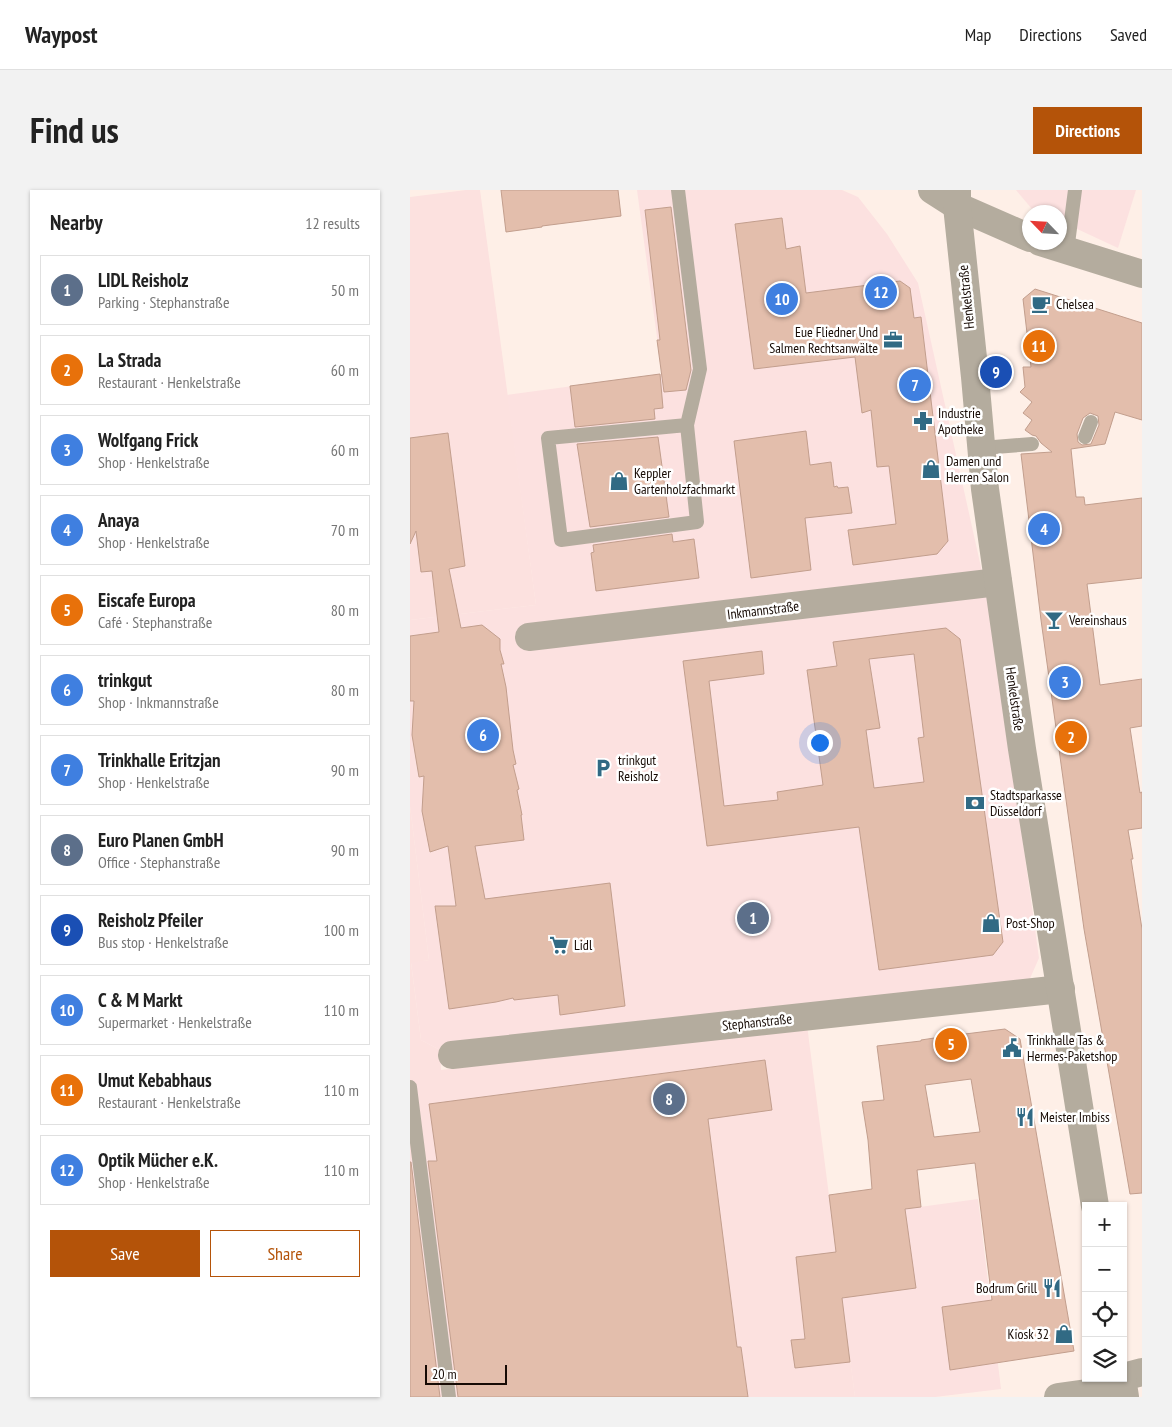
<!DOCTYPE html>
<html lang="en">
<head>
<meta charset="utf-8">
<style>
  :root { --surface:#fff; --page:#f2f2f2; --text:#222; --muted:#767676; --line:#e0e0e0; --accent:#b45309 }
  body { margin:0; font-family:"PT Sans Narrow",sans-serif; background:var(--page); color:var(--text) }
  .controls { position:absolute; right:15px; bottom:15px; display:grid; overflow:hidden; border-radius:0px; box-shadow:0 1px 4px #0004 }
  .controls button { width:45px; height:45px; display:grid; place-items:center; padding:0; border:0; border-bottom:1px solid var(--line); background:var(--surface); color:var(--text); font:25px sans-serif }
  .compass { position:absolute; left:612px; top:15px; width:45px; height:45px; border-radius:50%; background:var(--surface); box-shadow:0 1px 4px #0004; rotate:295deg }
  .scale { position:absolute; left:15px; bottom:12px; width:82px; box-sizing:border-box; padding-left:5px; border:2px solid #170b05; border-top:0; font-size:14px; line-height:18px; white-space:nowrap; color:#170b05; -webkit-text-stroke:4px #fff; paint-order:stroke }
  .you { position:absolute; left:409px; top:552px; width:18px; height:18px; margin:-12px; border:4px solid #fff; border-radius:50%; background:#1a73e8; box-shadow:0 0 0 8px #1a73e833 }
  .badge { display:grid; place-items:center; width:32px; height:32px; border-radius:50%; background:var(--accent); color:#fff; font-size:16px; font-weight:700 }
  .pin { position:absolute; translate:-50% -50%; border:2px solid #fff; box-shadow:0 1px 5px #0006 }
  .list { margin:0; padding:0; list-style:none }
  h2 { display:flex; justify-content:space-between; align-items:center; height:65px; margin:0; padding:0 20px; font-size:21px }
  h2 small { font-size:16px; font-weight:400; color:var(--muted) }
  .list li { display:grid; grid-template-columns:32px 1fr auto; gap:15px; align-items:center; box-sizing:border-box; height:70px; margin:0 10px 10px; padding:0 10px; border:1px solid var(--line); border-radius:0px }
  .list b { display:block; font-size:19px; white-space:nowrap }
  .list p { margin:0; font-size:16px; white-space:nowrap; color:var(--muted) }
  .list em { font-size:16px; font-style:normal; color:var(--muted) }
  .actions { display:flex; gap:10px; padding:15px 20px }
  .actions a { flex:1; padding:11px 0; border:1px solid var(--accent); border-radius:0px; text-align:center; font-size:18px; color:var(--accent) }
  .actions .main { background:var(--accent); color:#fff }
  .icon { flex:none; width:28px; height:28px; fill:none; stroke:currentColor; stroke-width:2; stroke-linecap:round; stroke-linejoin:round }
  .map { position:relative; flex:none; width:732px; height:1207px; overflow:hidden; border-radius:0px }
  header { display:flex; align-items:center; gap:30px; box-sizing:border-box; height:70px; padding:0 25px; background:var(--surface); border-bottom:1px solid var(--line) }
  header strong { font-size:24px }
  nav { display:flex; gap:28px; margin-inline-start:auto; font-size:18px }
  .intro { display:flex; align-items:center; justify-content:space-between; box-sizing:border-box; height:120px; padding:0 30px }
  h1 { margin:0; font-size:35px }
  .button { padding:12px 22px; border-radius:0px; background:var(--accent); color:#fff; font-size:18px; font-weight:700 }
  main { display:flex; gap:30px; padding:0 30px }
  aside { flex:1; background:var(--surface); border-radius:0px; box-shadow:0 1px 4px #0004 }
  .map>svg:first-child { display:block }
  .commercial { fill:#fce1e0 }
  .industrial { fill:#fce1df }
  .building { fill:#e3beac; stroke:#c29e8d; fill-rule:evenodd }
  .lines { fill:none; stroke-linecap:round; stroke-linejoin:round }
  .service { stroke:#b4ac9e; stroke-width:14 }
  .minor { stroke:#b4ac9e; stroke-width:28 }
  .tertiary { stroke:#b4ac9e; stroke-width:28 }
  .labels { text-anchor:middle; stroke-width:5; stroke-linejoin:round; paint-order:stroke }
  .street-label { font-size:14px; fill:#170b05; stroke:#fff }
  .poi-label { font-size:14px; fill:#170b05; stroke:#fff; text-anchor:start }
</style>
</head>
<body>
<header>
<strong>Waypost</strong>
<nav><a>Map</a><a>Directions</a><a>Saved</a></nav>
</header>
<div class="intro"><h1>Find us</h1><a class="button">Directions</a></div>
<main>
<aside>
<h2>Nearby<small>12 results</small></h2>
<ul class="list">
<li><span class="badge" style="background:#5c6f8a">1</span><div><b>LIDL Reisholz</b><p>Parking · Stephanstraße</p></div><em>50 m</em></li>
<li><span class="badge" style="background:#e8710a">2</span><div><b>La Strada</b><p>Restaurant · Henkelstraße</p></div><em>60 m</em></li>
<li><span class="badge" style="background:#3f7fe0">3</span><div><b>Wolfgang Frick</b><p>Shop · Henkelstraße</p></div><em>60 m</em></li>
<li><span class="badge" style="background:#3f7fe0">4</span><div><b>Anaya</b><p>Shop · Henkelstraße</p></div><em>70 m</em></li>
<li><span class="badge" style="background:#e8710a">5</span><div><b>Eiscafe Europa</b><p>Café · Stephanstraße</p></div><em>80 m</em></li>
<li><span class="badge" style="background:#3f7fe0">6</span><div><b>trinkgut</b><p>Shop · Inkmannstraße</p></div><em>80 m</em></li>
<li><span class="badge" style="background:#3f7fe0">7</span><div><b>Trinkhalle Eritzjan</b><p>Shop · Henkelstraße</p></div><em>90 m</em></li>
<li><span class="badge" style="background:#5c6f8a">8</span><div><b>Euro Planen GmbH</b><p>Office · Stephanstraße</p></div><em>90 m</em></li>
<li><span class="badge" style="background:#1a4fb4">9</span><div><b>Reisholz Pfeiler</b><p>Bus stop · Henkelstraße</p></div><em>100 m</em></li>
<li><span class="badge" style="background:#3f7fe0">10</span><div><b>C &amp; M Markt</b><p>Supermarket · Henkelstraße</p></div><em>110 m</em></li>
<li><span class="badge" style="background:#e8710a">11</span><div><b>Umut Kebabhaus</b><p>Restaurant · Henkelstraße</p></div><em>110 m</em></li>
<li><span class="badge" style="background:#3f7fe0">12</span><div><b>Optik Mücher e.K.</b><p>Shop · Henkelstraße</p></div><em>110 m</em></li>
</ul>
<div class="actions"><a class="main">Save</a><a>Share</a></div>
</aside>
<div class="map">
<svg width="732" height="1207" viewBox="0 0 732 1207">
  <rect width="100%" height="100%" fill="#feefe7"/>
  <!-- commercial -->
  <g class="commercial">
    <path d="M227,0h205l16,7 29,37 31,49 74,334 47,341 -11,25 -588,67 -19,-10 -10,-78 18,-2 -19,-154v-186l126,-15 -29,-210 155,-21z"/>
    <path d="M606,0h120l-18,58 -58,-27v-9h-20l-8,-3z"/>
    <path d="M568,1009l23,190 -66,8h-80l-23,-178z"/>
  </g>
  <!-- industrial -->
  <g class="industrial">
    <path d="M56,0h14l56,415 -126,15v-423z"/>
    <path d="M0,616l19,154 -18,3 10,77 19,10 1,20 366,-45 48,372h-445z"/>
  </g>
  <!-- building -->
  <g class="building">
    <path d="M91,0h117l3,26 -79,10v1l-36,5z"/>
    <path d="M261,17l20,163 -5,20 -22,2 -7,-52h3l-15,-130z"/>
    <path d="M372,28l4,31 14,-3 6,47 94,-12 10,7 4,30 7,-1 27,224 -11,13 -84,11 -5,-35 48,-6 -7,-58 -12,1 -6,-57 -9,3 -7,-56 -101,12 -19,-145z"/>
    <path d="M625,99l107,34v97l-27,-8 -10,32 -34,5 5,48h8l1,8 57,-7v80l-55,6 13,101 42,-6v47l-12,2 10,65 2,-1v36l-14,2 5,29h-2l11,70v264l-12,1 -46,-265 -43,-309 -20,-166 31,-2 -11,-9 -5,-7 -4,-1 -7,-5 7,-10 -9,-7 9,-11 -12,-10 5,-5 -2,-20h8l-8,-68zM680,223l8,3 1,9 -8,19 -9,1 -4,-3 -1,-8 6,-16z"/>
    <path d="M250,184l3,34 -9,1 1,10 -80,8 -5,-41z"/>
    <path d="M396,241l4,34 21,-3 3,25 3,-1 1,2 10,-1 4,26 -47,5 6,52 -60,8 -17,-137z"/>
    <path d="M38,243l17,133 -16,3 12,59 21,-3 18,14v11l4,14h-3l5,23 7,63 3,14 -3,1 6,24 -2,1 5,25h-1l3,25 -49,6 10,53 125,-16 15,123 -65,9 -2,-20 -44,5 -1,-2 -17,4 -47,7 -14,-103h21l-8,-60 -18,6 -8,-41 2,-35 -5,1 -7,-42 2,-34h-4v-65l29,-4 -7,-61 -11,1 -5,-41 -6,13v-106z"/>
    <path d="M248,247l11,80 -79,10 -13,-83z"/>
    <path d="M262,344l1,8 21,-3 5,39 -103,13 -5,-38 3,-1 -1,-7z"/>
    <path d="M536,438l14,11 43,303 -10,13 -114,15 -20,-143 -152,19 -24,-185 79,-10 2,23 -55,7 15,125 54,-6 -1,-8 46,-7 -16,-115 30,-4 -4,-24zM504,464l10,83 -6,1 6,44 -50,6 -8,-58 14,-2 -11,-69z"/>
    <path d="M595,839l15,10 54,312 -124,19 -8,-63 50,-7 -17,-137 -58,7 4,37 -16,2 11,79 -74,10 8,64 -55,6 -4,-28 14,-1 -9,-82 40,-5 -7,-57 43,-6 -4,-49 -6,-38 22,-2 -7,-54 44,-5v-1l20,-3zM561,889l9,53 -46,5 -9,-52z"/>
    <path d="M355,870l7,50 -64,9 29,228h4l7,50h-290l-30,-236h9l-8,-57z"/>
    <path d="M0,972h1l29,235h-30z"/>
  </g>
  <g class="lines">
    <!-- service -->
    <g class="service">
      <path d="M268,0l22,179 -13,56 10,97 -136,18 -13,-102 139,-13"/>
      <path d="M657,61l8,-61"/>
      <path d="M675,247l6,-15"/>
      <path d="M572,258l50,-4"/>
      <path d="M0,897l39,310"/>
    </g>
    <!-- minor -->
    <g class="minor">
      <path d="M119,447l469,-55"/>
      <path d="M42,865l609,-66"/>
      <path d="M713,1187l19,-5"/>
      <path d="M648,1207l65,-9"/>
    </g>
    <!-- tertiary -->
    <g class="tertiary">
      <path d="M522,0l25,16 73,32"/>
      <path d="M547,0v16l18,171 10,112 37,260 73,457"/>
      <path d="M630,52l102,32"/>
      <path d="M712,1188l3,19"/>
    </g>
  </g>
  <!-- icons -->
  <defs>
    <g id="cafe-bare" transform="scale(1.5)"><path d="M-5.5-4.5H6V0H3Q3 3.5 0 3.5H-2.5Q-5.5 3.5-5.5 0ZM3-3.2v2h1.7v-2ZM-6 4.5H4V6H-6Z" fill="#316a84" stroke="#fff" stroke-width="2.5" paint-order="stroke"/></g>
    <g id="office-bare" transform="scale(1.5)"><path d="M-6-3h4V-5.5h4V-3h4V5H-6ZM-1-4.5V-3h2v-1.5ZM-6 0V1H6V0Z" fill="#316a84" stroke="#fff" stroke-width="2.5" paint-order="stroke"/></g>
    <g id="pharmacy-bare" transform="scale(1.5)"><path d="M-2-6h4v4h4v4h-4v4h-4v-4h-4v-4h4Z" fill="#316a84" stroke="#fff" stroke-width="2.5" paint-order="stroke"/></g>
    <g id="shop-bare" transform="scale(1.5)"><path d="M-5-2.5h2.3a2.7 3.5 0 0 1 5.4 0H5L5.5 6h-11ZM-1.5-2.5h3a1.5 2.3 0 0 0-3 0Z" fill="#316a84" stroke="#fff" stroke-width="2.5" paint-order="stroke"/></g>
    <g id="bar-bare" transform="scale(1.5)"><path d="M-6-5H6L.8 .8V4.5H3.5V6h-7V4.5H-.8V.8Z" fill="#316a84" stroke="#fff" stroke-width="2.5" paint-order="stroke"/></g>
    <g id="parking-bare" transform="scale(1.5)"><path d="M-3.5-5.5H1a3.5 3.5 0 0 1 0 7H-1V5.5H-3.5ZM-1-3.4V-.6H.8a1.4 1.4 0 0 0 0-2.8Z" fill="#316a84" stroke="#fff" stroke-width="2.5" paint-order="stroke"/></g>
    <g id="bank-bare" transform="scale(1.5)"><path d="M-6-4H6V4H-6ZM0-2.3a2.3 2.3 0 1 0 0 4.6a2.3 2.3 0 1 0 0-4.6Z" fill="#316a84" stroke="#fff" stroke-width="2.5" paint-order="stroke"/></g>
    <g id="supermarket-bare" transform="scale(1.5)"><path d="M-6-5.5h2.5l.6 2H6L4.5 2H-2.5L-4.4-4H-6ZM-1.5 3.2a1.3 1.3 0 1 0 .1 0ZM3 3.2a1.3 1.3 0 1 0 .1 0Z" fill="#316a84" stroke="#fff" stroke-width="2.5" paint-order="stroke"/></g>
    <g id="civic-bare" transform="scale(1.5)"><path d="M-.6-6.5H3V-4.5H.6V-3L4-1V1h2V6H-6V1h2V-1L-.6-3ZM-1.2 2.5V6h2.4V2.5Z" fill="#316a84" stroke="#fff" stroke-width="2.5" paint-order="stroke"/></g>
    <g id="restaurant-bare" transform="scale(1.5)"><path d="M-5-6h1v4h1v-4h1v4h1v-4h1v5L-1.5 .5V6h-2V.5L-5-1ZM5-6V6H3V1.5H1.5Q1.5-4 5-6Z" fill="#316a84" stroke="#fff" stroke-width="2.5" paint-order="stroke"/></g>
  </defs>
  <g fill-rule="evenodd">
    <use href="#cafe-bare" x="631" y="114"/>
    <use href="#office-bare" x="483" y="150"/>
    <use href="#pharmacy-bare" x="513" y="231"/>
    <use href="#shop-bare" x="521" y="279"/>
    <use href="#shop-bare" x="209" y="291"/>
    <use href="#bar-bare" x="644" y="430"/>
    <use href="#parking-bare" x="193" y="578"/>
    <use href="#bank-bare" x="565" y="613"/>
    <use href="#shop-bare" x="581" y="733"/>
    <use href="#supermarket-bare" x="149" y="755"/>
    <use href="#civic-bare" x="602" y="858"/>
    <use href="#restaurant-bare" x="615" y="927"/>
    <use href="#restaurant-bare" x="642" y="1098"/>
    <use href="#shop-bare" x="654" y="1144"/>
  </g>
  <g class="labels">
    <!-- street labels -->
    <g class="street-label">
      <text transform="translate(556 107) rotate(-96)" y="5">Henkelstraße</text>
      <text transform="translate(353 420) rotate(-7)" y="5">Inkmannstraße</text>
      <text transform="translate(605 509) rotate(82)" y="5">Henkelstraße</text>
      <text transform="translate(347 832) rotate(-6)" y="5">Stephanstraße</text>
    </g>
    <!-- poi labels -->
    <g class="poi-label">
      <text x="646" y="119">Chelsea</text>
      <text x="468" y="147" text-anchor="end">Eue Fliedner Und<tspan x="468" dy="16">Salmen Rechtsanwälte</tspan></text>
      <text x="528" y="228">Industrie<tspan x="528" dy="16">Apotheke</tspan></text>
      <text x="536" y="276">Damen und<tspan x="536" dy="16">Herren Salon</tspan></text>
      <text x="224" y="288">Keppler<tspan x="224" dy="16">Gartenholzfachmarkt</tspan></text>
      <text x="659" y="435">Vereinshaus</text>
      <text x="208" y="575">trinkgut<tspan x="208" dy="16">Reisholz</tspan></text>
      <text x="580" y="610">Stadtsparkasse<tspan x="580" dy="16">Düsseldorf</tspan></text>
      <text x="596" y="738">Post-Shop</text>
      <text x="164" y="760">Lidl</text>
      <text x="617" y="855">Trinkhalle Tas &amp;<tspan x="617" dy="16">Hermes-Paketshop</tspan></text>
      <text x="630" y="932">Meister Imbiss</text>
      <text x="627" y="1103" text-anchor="end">Bodrum Grill</text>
      <text x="639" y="1149" text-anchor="end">Kiosk 32</text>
    </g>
  </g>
</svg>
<div class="controls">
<button>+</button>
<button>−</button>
<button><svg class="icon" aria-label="locate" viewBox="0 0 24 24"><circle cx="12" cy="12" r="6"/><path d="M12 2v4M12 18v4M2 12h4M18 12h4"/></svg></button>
<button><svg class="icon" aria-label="layers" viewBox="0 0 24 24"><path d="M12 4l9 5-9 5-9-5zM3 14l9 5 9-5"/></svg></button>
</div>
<svg class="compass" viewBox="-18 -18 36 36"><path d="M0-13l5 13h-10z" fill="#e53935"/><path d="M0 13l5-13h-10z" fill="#767676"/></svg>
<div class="scale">20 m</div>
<div class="you"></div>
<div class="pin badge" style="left:343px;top:728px;background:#5c6f8a">1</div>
<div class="pin badge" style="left:661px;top:547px;background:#e8710a">2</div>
<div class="pin badge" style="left:655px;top:492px;background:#3f7fe0">3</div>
<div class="pin badge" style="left:634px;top:339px;background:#3f7fe0">4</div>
<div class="pin badge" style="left:541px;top:854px;background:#e8710a">5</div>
<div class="pin badge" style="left:73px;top:545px;background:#3f7fe0">6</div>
<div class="pin badge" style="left:505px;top:195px;background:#3f7fe0">7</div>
<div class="pin badge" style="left:259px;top:909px;background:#5c6f8a">8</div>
<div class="pin badge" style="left:586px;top:182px;background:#1a4fb4">9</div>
<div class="pin badge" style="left:372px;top:109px;background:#3f7fe0">10</div>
<div class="pin badge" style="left:629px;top:156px;background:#e8710a">11</div>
<div class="pin badge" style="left:471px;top:102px;background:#3f7fe0">12</div>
</div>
</main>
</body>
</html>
